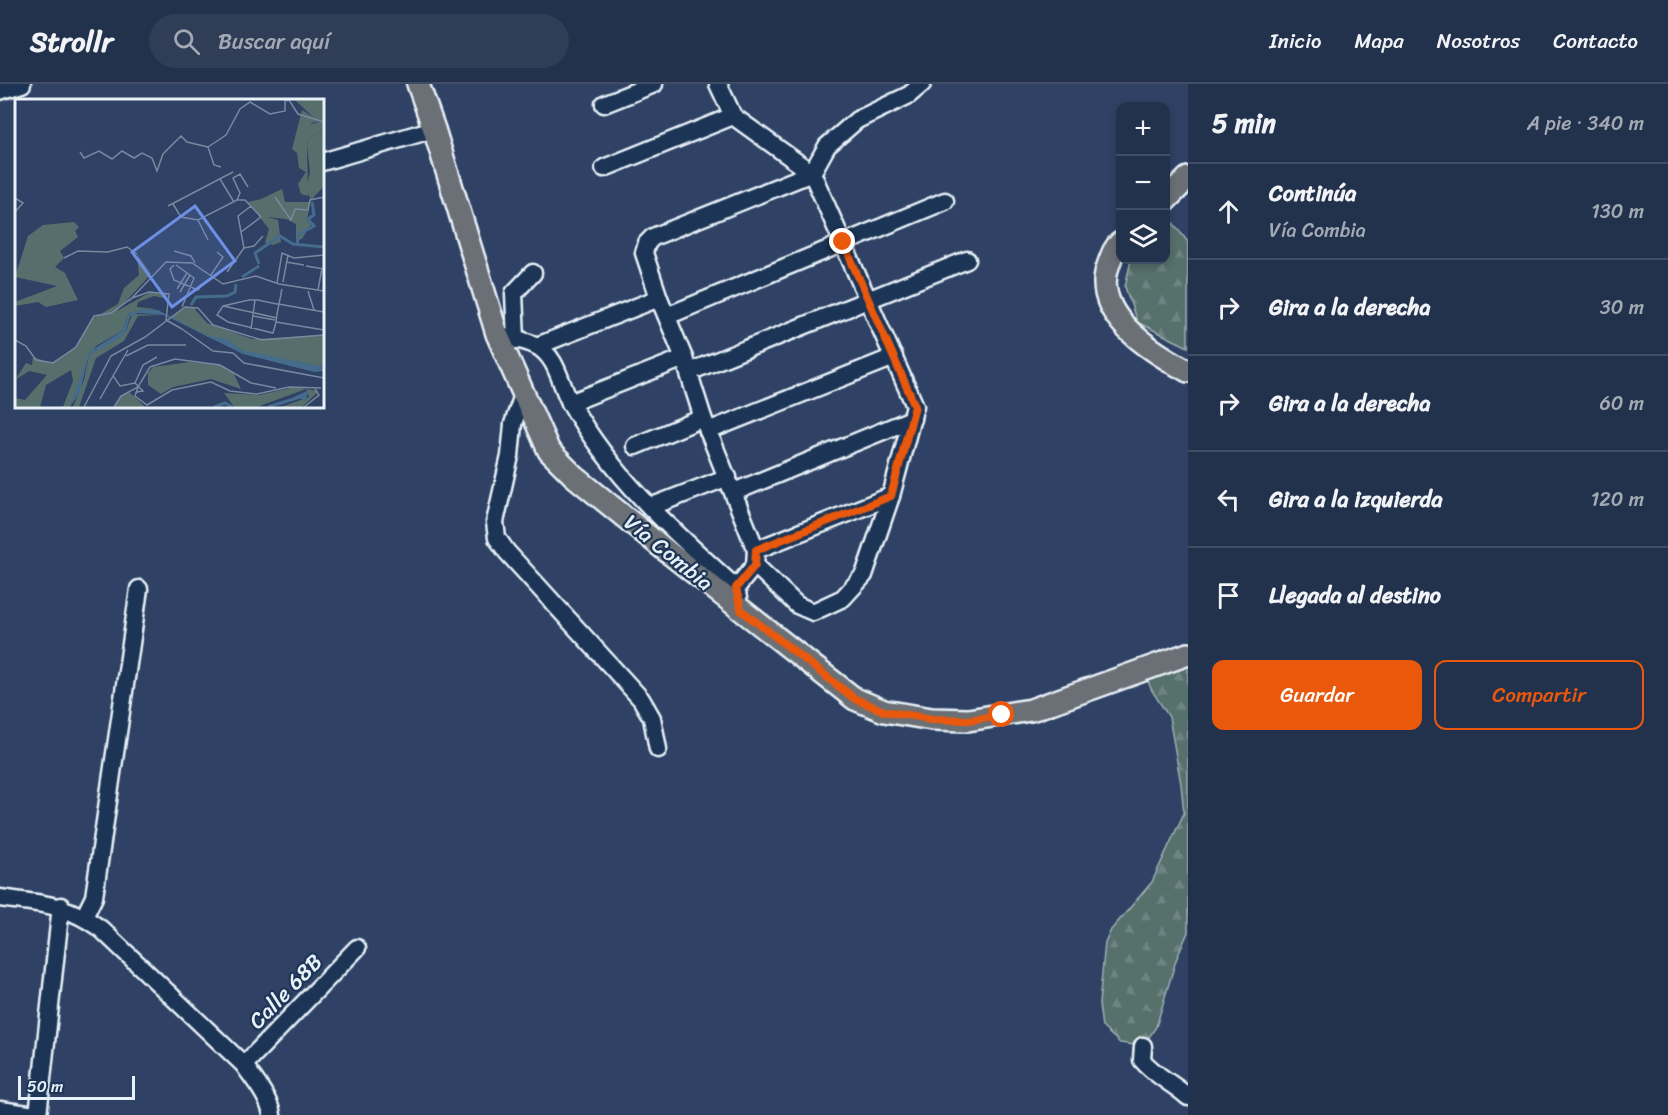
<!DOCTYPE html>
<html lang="es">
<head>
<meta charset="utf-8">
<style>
  :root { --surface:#23324c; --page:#2f3e56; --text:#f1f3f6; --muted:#a3aab5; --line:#404d64; --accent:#ea580c }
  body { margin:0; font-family:Sriracha,sans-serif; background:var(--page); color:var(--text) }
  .controls { position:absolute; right:18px; top:18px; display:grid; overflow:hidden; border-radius:12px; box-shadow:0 3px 9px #0003 }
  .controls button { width:54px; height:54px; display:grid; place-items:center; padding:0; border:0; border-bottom:2px solid var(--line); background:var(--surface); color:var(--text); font:30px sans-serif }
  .scale { position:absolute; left:18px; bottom:15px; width:117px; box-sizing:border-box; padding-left:6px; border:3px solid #e8f1f8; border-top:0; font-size:16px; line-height:21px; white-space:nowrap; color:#e8f1f8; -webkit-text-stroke:4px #1d3557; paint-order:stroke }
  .stop { position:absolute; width:18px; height:18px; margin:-14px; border:4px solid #ea580c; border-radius:50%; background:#fff }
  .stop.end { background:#ea580c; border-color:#fff; box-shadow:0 2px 6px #0008 }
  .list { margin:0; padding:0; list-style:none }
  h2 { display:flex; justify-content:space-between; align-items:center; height:78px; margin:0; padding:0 24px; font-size:26px }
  h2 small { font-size:20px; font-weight:400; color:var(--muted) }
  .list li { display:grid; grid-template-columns:39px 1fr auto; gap:18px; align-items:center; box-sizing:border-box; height:96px; padding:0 24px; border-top:2px solid var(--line) }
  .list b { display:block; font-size:22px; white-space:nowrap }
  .list p { margin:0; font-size:20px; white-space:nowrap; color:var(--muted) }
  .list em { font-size:20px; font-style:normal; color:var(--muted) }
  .actions { display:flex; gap:12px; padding:18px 24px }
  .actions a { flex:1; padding:14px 0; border:2px solid var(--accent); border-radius:12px; text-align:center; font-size:21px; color:var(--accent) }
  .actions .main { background:var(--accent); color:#fff }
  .icon { flex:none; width:33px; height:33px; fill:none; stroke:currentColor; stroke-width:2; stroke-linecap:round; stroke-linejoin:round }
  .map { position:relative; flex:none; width:1188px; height:1031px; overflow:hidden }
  header { display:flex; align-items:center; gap:36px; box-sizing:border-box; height:84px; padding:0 30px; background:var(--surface); border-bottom:2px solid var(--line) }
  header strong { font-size:28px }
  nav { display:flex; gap:33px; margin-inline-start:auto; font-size:21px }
  .search { width:420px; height:54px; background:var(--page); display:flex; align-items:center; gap:15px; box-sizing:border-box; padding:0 21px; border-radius:33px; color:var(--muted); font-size:22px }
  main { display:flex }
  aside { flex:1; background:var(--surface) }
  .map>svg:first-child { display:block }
  .forest { fill:url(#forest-firs); stroke:#9fb0b2; stroke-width:1.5 }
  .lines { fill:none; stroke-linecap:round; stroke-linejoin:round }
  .minor-casing { stroke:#e8f1f8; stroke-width:21 }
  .major-casing { stroke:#e8f1f8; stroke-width:26 }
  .minor { stroke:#1d3557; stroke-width:16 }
  .major { stroke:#6b6f75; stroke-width:21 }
  .route { stroke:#ea580c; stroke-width:8 }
  .labels { text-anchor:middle; stroke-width:4.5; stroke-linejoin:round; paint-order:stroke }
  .street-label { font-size:22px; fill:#e8f1f8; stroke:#1d3557 }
  .inset-river { fill:none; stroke:#456b8d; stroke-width:3 }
  .inset-road { fill:none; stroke:#7988a0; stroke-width:1.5 }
  .view { fill:#6e8fe5; fill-opacity:0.15; stroke:#6e8fe5; stroke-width:3 }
  .inset-edge { fill:none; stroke:#e8f1f8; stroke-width:3 }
</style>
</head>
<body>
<header>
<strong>Strollr</strong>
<div class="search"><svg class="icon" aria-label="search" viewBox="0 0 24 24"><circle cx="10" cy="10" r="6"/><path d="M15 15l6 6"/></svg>Buscar aquí</div>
<nav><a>Inicio</a><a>Mapa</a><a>Nosotros</a><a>Contacto</a></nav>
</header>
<main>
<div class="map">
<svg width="1188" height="1031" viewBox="0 0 1188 1031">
  <defs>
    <pattern id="forest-firs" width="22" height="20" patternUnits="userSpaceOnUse" patternTransform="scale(1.5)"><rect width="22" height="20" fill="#566f6c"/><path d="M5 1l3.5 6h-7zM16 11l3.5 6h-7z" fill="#6e8482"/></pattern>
  </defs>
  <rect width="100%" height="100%" fill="#2f4265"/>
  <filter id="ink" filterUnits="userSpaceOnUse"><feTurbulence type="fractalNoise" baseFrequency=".0167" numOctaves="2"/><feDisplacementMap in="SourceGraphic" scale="12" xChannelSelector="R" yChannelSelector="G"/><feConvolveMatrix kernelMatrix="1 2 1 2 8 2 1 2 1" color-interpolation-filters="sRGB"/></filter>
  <g filter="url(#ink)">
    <!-- forest -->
    <g class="forest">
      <path d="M1166,130l22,28v105l-51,-25 -12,-35 6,-27h35z"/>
      <path d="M1188,570v278l-12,28 -20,67 -13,19 -23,-3 -18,-16 -3,-23 6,-61 6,-13 41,-48 32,-69 -3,-29 -12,-67 -18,-28 -7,-19z"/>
    </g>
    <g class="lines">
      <!-- minor casing -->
      <g class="minor-casing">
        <g id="minor">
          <path d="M718,0l15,32 79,57 103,233 -24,90 -27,79 -21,23 -30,14 -16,-7 -42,-40"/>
          <path d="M0,7l22,-7"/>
          <path d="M604,20l50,-20"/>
          <path d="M322,78l112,-33"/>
          <path d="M604,84l129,-52"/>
          <path d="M667,232l278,-115"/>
          <path d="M497,250c12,4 29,6 40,12 21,12 23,39 34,58 41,73 103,128 165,184l2,10"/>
          <path d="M516,256l-2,-47 19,-20"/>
          <path d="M537,262l122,-48"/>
          <path d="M689,288l278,-112"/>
          <path d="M524,308l-11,32 -3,32 -15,66 2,16 10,14 134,147 11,19 6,31"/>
          <path d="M570,319l114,-45"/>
          <path d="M708,347l186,-74"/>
          <path d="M635,362l68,-28"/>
          <path d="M734,408l178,-73"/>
          <path d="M650,423l78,-30"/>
          <path d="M756,466l135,-54"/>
          <path d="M736,504l19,-23 1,-15 -53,-132 -19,-60 -25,-60 -15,-45 3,-10 6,-6 159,-64 15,-27 30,-26 52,-25 13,-11"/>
          <path d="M0,814c42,6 65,5 101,31l143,136c10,15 25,32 28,50"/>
          <path d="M84,833l10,-20 45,-308"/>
          <path d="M1143,962l-1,14c13,16 31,23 46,37"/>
          <path d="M244,981l113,-117"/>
          <path d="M0,1026l35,5"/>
          <path d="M38,1031l23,-209"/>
        </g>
      </g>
      <!-- major casing -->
      <g class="major-casing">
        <g id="major">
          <path d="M418,0l16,45 63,205 52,117 25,25 95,77 186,146 29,12 48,8 36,1 63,-10 157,-56"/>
          <path d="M1166,116l22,-22"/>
          <path d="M1120,159c-6,5 -8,12 -11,20 -20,51 42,88 79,108"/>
        </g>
      </g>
      <!-- minor -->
      <use href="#minor" class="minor"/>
      <!-- major -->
      <use href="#major" class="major"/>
    </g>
  </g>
  <g class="lines" filter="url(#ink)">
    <!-- route -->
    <path class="route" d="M843,158l72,164 -24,90 -135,54 -1,15 -19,23 5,22 114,89 29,12 48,8 36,1 34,-5"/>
  </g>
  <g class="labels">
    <!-- street labels -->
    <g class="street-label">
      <text transform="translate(669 468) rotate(39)" y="8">Vía Combia</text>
      <text transform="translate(285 907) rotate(-46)" y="8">Calle 68B</text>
    </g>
  </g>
  <!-- overview -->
  <g transform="translate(15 15)">
    <rect width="309" height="309" fill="#2f4265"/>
    <path d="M280,1h29v21l-14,2 3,-6zM309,31v56l-13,14 -5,-11 4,-17 -3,-27 2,-7zM267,90l3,13h25l-3,19 4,3 -9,15 -6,1v-16l-10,-5 -19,-2 -6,-18zM280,288l23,4v1l-16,15h-21l28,-10 -3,-8 -49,18h-23l-10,-14 35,2z" fill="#566f6c"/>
    <path d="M287,11l11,7 -2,7 13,-3v9l-15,8 -2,7 1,51 -7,-2 -3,-10 8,-12 -7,-4 -2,-15 -5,-4zM246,100l8,2 -2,16 11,3 3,22 -8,3 -8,-2 4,-14 -21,-27zM59,123l5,5 -4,4 3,6 -18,14 4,7 -9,9 10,6 13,27 -32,7 -8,-5 -23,4v-4l42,-16 -42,-9 13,-41 15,-11zM122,155l14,20 -34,37 32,-18h16l3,6 -14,-3 -16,6 -1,5 19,2 -27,4 -7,18 -26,15 -5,7 35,-22 6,-17 31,1 -25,1 -14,25 -28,17 -17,49h-6l11,-27 5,-25 -19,52h-7l10,-26 -2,-11 -25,15 -6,22h-25v-9l10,2 22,-25 -18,-4 -14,9 11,-17 6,2 1,-8 18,6 25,-16 16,-28 26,-15 6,-16 15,-13zM170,209h9l13,15 45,16 72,-4v32l-75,-14 -43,-17 -35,-19z" fill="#566f6c"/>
    <path d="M114,293l6,5 10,10h-31l6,-10z" fill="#566f6c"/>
    <path d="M175,263l28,2 15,8 8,17 -30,-10 -38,8 -12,7 -13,-9v-12l5,-6z" fill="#566f6c"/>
    <path d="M129,210l14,1 48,25 21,4 14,11 83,17v4l-10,1 -71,-18 -79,-39 -26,-2 -8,3 -4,15 -8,8 -29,16 -9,37 -10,15 19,-55 33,-21 7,-18z" fill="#456b8d"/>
    <path class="inset-river" d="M282,145l2,-10 15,-8 -6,-7 6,-4 -2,-13M244,165l-4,-11 25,-17 13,8 31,3M227,178l17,-11M176,206l5,-8 31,-1 8,-4 1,-8M280,299l11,-5 -1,5 -5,-1M199,308l11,-4 7,4M253,308l32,-10"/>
    <path class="inset-road" d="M193,48l18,-12 14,-26 10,-7 20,12 15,-3v-10l4,-1 9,14 26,8M193,48l6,18 7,2M65,53l4,6 15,-7 13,8 10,-8 12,7 8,-5 10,5 5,13 6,-17 18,-18 6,6 21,5M205,80l14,23M260,98l16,23 4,-11 13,1 2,-10 14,-3M0,99l8,5 -8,9M222,101l3,-7 -7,-15 7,-4 8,13M158,105l8,13 17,3 39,-20h8l16,17 -20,15M153,107l65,-34M183,121l10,20M229,149l10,-2 9,-10M159,152l17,5 4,7M49,159l14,-7 30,1 19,-5 10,7M271,163l18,3M159,166l-4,4 4,11 24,10 4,-6M161,166l18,13 -12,29M291,167l18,3M212,173l17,-24 -6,-32 13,-10M196,176l12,-18 -6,-5M268,183l5,-27M262,184l5,-30 12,5 30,-3M162,190l10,-16M267,190l-1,4v2l-1,4 -3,15 -1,8 -3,11 -45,-11 -11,-7 6,-9 26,-6h9l9,2 10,2h2l5,1 40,7M303,191l4,-22M293,192l6,19M165,193l10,-17M114,202l37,-39 26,1 31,21 33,-8 23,8 45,7M208,207l54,12M238,217l22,4M261,223l48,8M167,230l31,22 20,2 11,10 80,15M236,230l4,-29M0,241l11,6 10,14 17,3 23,-16 18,-31 17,-3 21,-15 17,-6 20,2 -3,26 16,9M113,251l-15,26 7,10 15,-3 8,8 -6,1M111,257l22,-11h38M120,284l8,-18 14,-8M123,288l-3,9 12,9 25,-15 39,-8 19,9 27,3 32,-7 32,1M85,300l13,-23M69,308l27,-51 34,-19 40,-30 13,1 15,17 49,15 62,-5M99,308l7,-11 17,-9 12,-20 25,-8 45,6 31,18 25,5M289,308l15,-12 -4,-6"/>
    <path class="view" d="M180,107l40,55 -63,46 -40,-55z"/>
    <rect width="309" height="309" class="inset-edge"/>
  </g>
</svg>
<div class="controls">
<button>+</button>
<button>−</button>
<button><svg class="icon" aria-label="layers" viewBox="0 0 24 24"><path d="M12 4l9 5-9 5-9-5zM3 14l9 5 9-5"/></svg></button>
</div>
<div class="scale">50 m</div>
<div class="stop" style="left:1002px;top:631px"></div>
<div class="stop end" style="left:843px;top:158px"></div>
</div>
<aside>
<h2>5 min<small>A pie · 340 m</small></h2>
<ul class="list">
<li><svg class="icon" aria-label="ahead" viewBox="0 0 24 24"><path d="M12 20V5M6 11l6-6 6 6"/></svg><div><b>Continúa</b><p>Vía Combia</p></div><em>130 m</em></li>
<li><svg class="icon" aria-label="right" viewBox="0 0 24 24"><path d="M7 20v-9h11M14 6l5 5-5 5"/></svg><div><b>Gira a la derecha</b></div><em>30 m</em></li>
<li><svg class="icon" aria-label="right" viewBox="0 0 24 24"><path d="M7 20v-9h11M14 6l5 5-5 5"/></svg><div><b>Gira a la derecha</b></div><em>60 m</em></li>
<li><svg class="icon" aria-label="left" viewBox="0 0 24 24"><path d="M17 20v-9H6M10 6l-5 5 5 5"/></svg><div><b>Gira a la izquierda</b></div><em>120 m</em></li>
<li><svg class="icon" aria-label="arrive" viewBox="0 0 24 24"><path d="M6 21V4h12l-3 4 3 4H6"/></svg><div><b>Llegada al destino</b></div></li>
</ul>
<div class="actions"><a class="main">Guardar</a><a>Compartir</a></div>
</aside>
</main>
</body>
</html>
